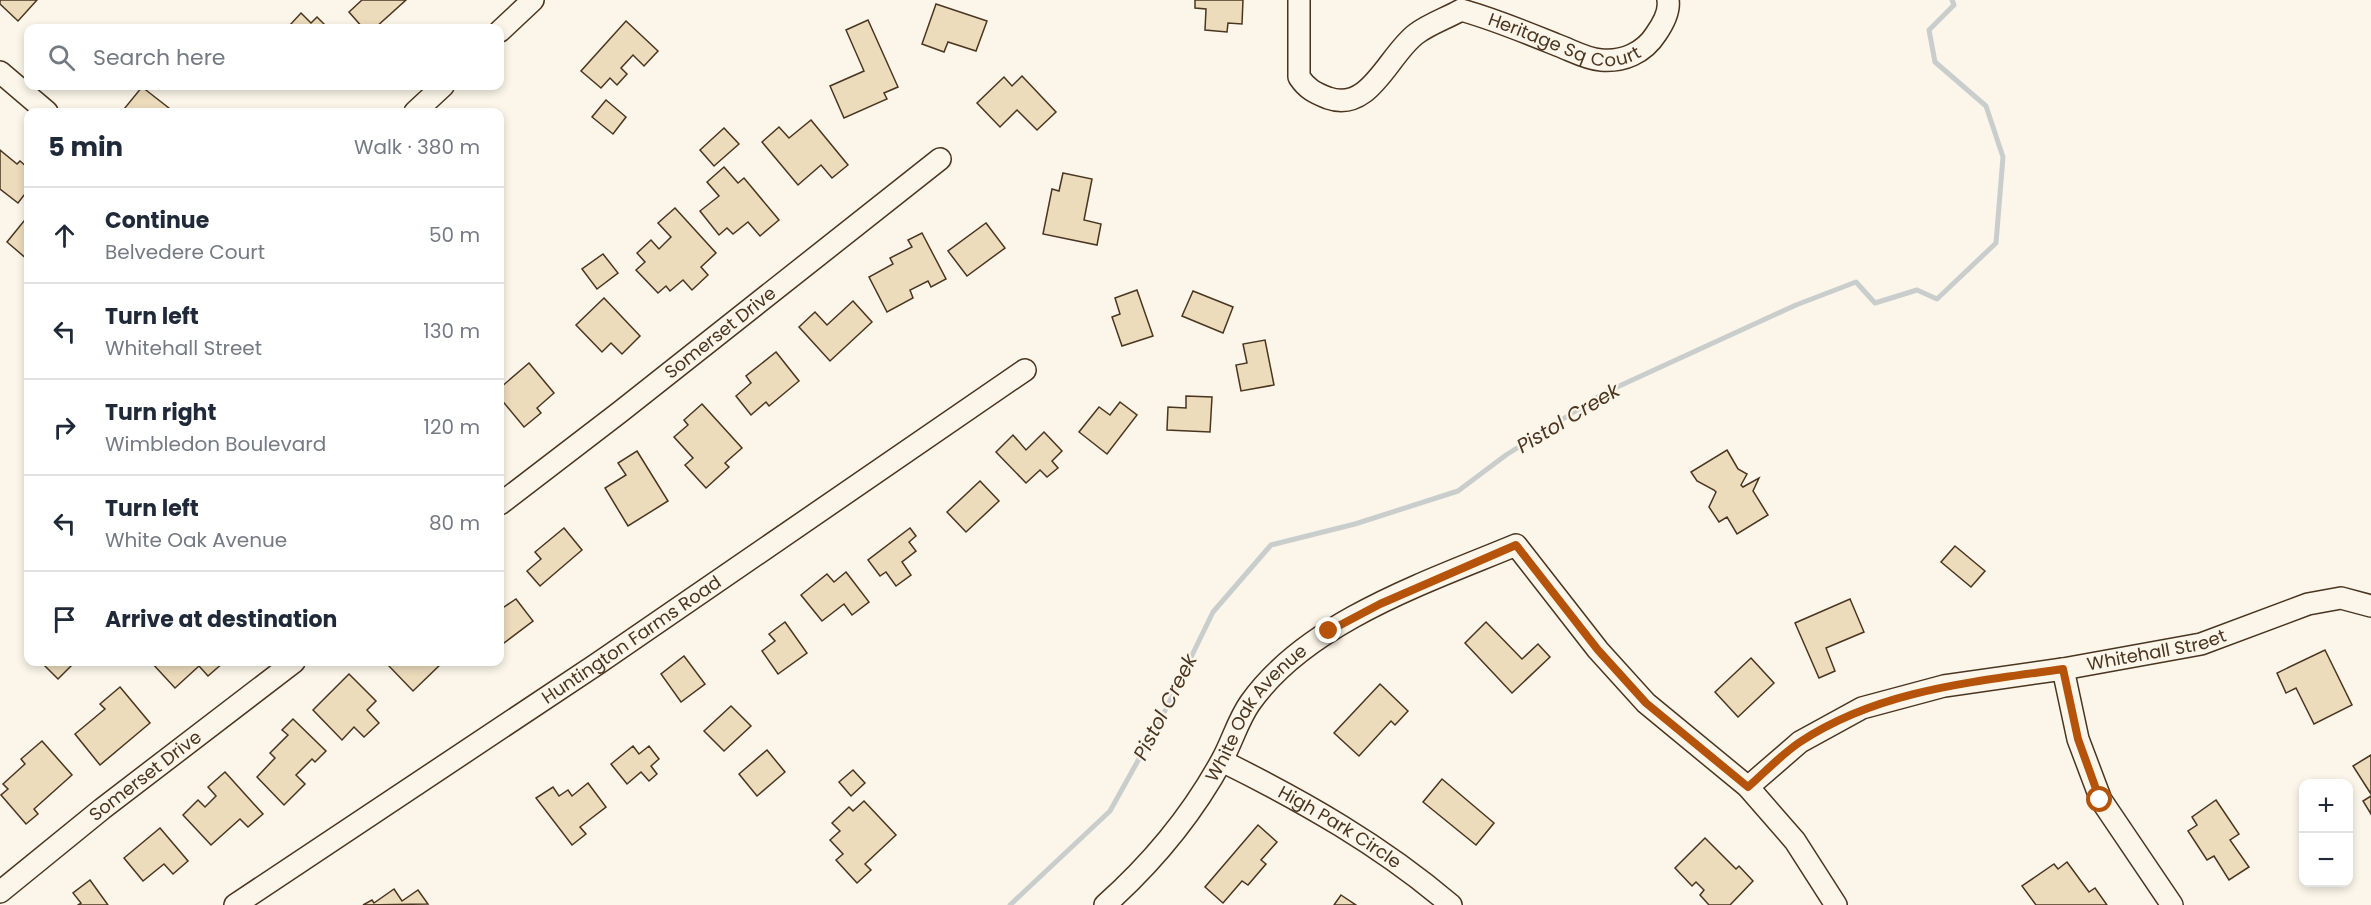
<!DOCTYPE html>
<html lang="en">
<head>
<meta charset="utf-8">
<style>
  :root { --surface:#fff; --page:#f6f6f7; --text:#1f2937; --muted:#747a83; --line:#e0e1e3 }
  body { margin:0; font-family:Poppins,sans-serif; background:var(--page); color:var(--text) }
  .controls { position:absolute; right:18px; bottom:18px; display:grid; overflow:hidden; border-radius:12px; box-shadow:0 3px 9px #0003 }
  .controls button { width:54px; height:54px; display:grid; place-items:center; padding:0; border:0; border-bottom:2px solid var(--line); background:var(--surface); color:var(--text); font:30px sans-serif }
  .stop { position:absolute; width:18px; height:18px; margin:-14px; border:4px solid #b45309; border-radius:50%; background:#fff }
  .stop.end { background:#b45309; border-color:#fff; box-shadow:0 2px 6px #0008 }
  .list { margin:0; padding:0; list-style:none }
  h2 { display:flex; justify-content:space-between; align-items:center; height:78px; margin:0; padding:0 24px; font-size:26px }
  h2 small { font-size:20px; font-weight:400; color:var(--muted) }
  .list li { display:grid; grid-template-columns:39px 1fr auto; gap:18px; align-items:center; box-sizing:border-box; height:96px; padding:0 24px; border-top:2px solid var(--line) }
  .list b { display:block; font-size:22px; white-space:nowrap }
  .list p { margin:0; font-size:20px; white-space:nowrap; color:var(--muted) }
  .list em { font-size:20px; font-style:normal; color:var(--muted) }
  .icon { flex:none; width:33px; height:33px; fill:none; stroke:currentColor; stroke-width:2; stroke-linecap:round; stroke-linejoin:round }
  .map { position:relative; flex:none; width:2371px; height:905px; overflow:hidden }
  .search { position:absolute; background:var(--surface); box-shadow:0 3px 9px #0003; left:24px; top:24px; width:480px; height:66px; display:flex; align-items:center; gap:15px; box-sizing:border-box; padding:0 21px; border-radius:12px; color:var(--muted); font-size:22px }
  .panel { position:absolute; background:var(--surface); box-shadow:0 3px 9px #0003; left:24px; top:108px; width:480px; height:558px; border-radius:12px }
  .map>svg:first-child { display:block }
  .lines { fill:none; stroke-linecap:round; stroke-linejoin:round }
  .stream { stroke:#c9cecd; stroke-width:5 }
  .building { fill:#ecdcbc; stroke:#4a3520; stroke-width:1.5 }
  .minor-casing { stroke:#4a3520; stroke-width:24 }
  .minor { stroke:#fbf6e9; stroke-width:21 }
  .route { stroke:#b45309; stroke-width:8 }
  .labels { text-anchor:middle; stroke-width:4.5; stroke-linejoin:round; paint-order:stroke }
  .street-label { font-size:18px; fill:#4a3520; stroke:#fbf6e9 }
  .water-label { font-size:20px; font-style:italic; fill:#4a3520; stroke:#fbf6e9 }
</style>
</head>
<body>
<div class="map">
<svg width="2371" height="905" viewBox="0 0 2371 905">
  <rect width="100%" height="100%" fill="#fbf6e9"/>
  <g class="lines">
    <!-- stream -->
    <path class="stream" d="M1010,905l100,-94 50,-90 53,-109 58,-67 84,-21 103,-33 48,-36 98,-62 192,-88 60,-23 19,21 42,-13 20,9 59,-56 7,-86 -17,-51 -51,-44 -6,-32 25,-25 -2,-5"/>
  </g>
  <!-- building -->
  <g class="building">
    <path d="M0,0h37l-19,21 -18,-17z"/>
    <path d="M362,0h44l-31,28h-12l-14,-16z"/>
    <path d="M1195,0h48l-1,24 -14,-1 -1,9 -22,-2 1,-21 -11,-1z"/>
    <path d="M936,4l51,17 -11,30 -28,-9 -4,10 -22,-8z"/>
    <path d="M301,13l10,10 6,-6 11,11h-36l-3,-2z"/>
    <path d="M868,20l30,67 -14,6 3,6 -43,19 -14,-32 34,-15 -18,-41z"/>
    <path d="M626,21l32,30 -14,15 -11,-11 -12,13 6,6 -10,11 -7,-7 -9,10 -20,-17z"/>
    <path d="M1022,76l34,36 -19,18 -20,-20 -17,17 -23,-24 27,-26 8,9z"/>
    <path d="M142,87l32,25h-46l-4,-3z"/>
    <path d="M606,100l20,17 -13,17 -21,-17z"/>
    <path d="M811,120l37,45 -16,13 -11,-13 -23,20 -36,-43 17,-15 10,11z"/>
    <path d="M724,128l15,16 -25,22 -14,-16z"/>
    <path d="M0,150l17,14 3,-3 8,7v22l-10,13 -18,-14z"/>
    <path d="M724,167l14,16 6,-5 35,42 -19,16 -12,-14 -15,12 -6,-6 -8,7 -19,-24 19,-15 -12,-14z"/>
    <path d="M1063,173l29,6 -8,41 17,4 -4,21 -54,-11 9,-45 7,2z"/>
    <path d="M675,208l41,45 -15,14 7,8 -16,15 -9,-10 -13,11 -4,-5 -8,7 -22,-23 9,-8 -8,-9 14,-13 8,9 12,-12 -13,-14z"/>
    <path d="M28,216v44l-21,-18z"/>
    <path d="M986,223l19,25 -38,28 -19,-25z"/>
    <path d="M922,233l24,46 -15,8 -3,-6 -18,9 3,8 -26,14 -18,-35 24,-13 -3,-6 22,-11 -4,-7z"/>
    <path d="M603,254l15,19 -21,16 -15,-20z"/>
    <path d="M1137,290l16,46 -31,10 -10,-29 8,-3 -5,-16z"/>
    <path d="M1193,291l40,16 -10,26 -41,-17z"/>
    <path d="M604,298l36,38 -18,18 -11,-11 -9,9 -26,-27z"/>
    <path d="M853,301l19,21 -42,39 -31,-34 16,-15 12,13z"/>
    <path d="M1265,340l9,45 -33,6 -5,-26 11,-2 -4,-19z"/>
    <path d="M776,352l23,29 -30,25 -3,-4 -15,13 -15,-19 15,-13 -5,-7z"/>
    <path d="M529,363l25,30 -17,15 4,5 -17,14 -24,-29v-10z"/>
    <path d="M1186,396l26,1 -2,35 -43,-2 1,-23 18,1z"/>
    <path d="M1120,402l17,13 -30,39 -28,-22 20,-25 11,8z"/>
    <path d="M702,404l40,44 -17,15 4,4 -23,21 -21,-23 8,-7 -19,-21 14,-12 -4,-5z"/>
    <path d="M1044,432l18,19 -10,10 6,7 -11,9 -7,-7 -14,13 -30,-31 17,-17 13,15z"/>
    <path d="M1727,450l11,19 9,5 -6,11 2,2 16,-9 -6,13 15,24 -31,19 -10,-17 -8,5 -10,-15 7,-15 -2,-2 -17,-9 -6,-9z"/>
    <path d="M637,451l31,50 -40,25 -23,-38 21,-13 -8,-12z"/>
    <path d="M980,481l19,20 -33,31 -19,-20z"/>
    <path d="M564,528l18,22 -42,36 -13,-15 14,-12 -6,-7z"/>
    <path d="M910,528l6,8 -7,6 7,9 -14,11 9,13 -15,11 -10,-14 -6,4 -12,-16z"/>
    <path d="M1955,546l30,25 -14,16 -30,-25z"/>
    <path d="M846,572l23,30 -17,13 -8,-11 -22,17 -21,-26 26,-21 7,8z"/>
    <path d="M516,599l17,22 -29,22 -4,-6v-30l1,2z"/>
    <path d="M1850,599l14,33 -38,16 9,23 -16,7 -24,-55z"/>
    <path d="M785,622l22,31 -29,21 -16,-23 13,-10 -6,-7z"/>
    <path d="M1486,622l36,37 16,-15 12,13 -38,36 -47,-50z"/>
    <path d="M2325,650l27,55 -38,19 -18,-36 -10,5 -9,-20z"/>
    <path d="M684,656l21,28 -24,18 -20,-28z"/>
    <path d="M1751,658l23,25 -36,34 -23,-25z"/>
    <path d="M41,662h34l-17,17z"/>
    <path d="M151,662h73l-16,14 -9,-10 -24,22z"/>
    <path d="M390,662h53l-30,29 -26,-27z"/>
    <path d="M349,674l27,27 -9,9 12,13 -15,14 -10,-10 -12,13 -29,-30z"/>
    <path d="M1380,684l28,27 -13,14 -4,-4 -32,35 -25,-23z"/>
    <path d="M120,687l30,36 -50,42 -25,-31 30,-25 -5,-5z"/>
    <path d="M731,706l20,20 -27,25 -20,-20z"/>
    <path d="M293,719l33,32 -11,11 -3,-3 -16,16 9,9 -21,21 -27,-28 18,-19 -5,-5 18,-18 -6,-5z"/>
    <path d="M42,741l30,34 -38,34 4,5 -12,10 -25,-29 7,-6 -5,-5 22,-20 -4,-5z"/>
    <path d="M633,746l6,8 10,-8 10,13 -8,7 6,8 -8,7 -8,-9 -14,12 -16,-20z"/>
    <path d="M767,750l18,22 -28,24 -18,-22z"/>
    <path d="M2371,755v39l-18,-28z"/>
    <path d="M853,770l12,13 -14,13 -12,-14z"/>
    <path d="M225,772l38,42 -15,13 -8,-8 -29,26 -28,-30 15,-15 7,7 11,-11 -8,-9z"/>
    <path d="M1442,779l52,44 -18,22 -53,-43z"/>
    <path d="M588,783l18,24 -26,20 6,7 -14,11 -36,-47 17,-11 6,9 9,-6 4,6z"/>
    <path d="M2371,796v18l-8,-13z"/>
    <path d="M2216,800l23,34 -9,6 19,27 -20,13 -15,-24 -7,4 -19,-29 9,-6 -5,-8z"/>
    <path d="M864,801l32,34 -31,29 6,6 -14,13 -21,-23 7,-6 -13,-14 10,-9 -8,-8 17,-16 4,4z"/>
    <path d="M1258,825l19,17 -16,18 5,4 -18,21 -6,-4 -19,22 -18,-16z"/>
    <path d="M160,828l28,33 -15,13 -9,-10 -21,17 -19,-23z"/>
    <path d="M1705,838l31,31 3,-3 14,15 -23,24h-21l-9,-10 4,-5 -8,-8 -4,4 -17,-18z"/>
    <path d="M2067,862l22,30 6,-4 12,17h-71l-14,-19 32,-22 4,5z"/>
    <path d="M90,880l18,25h-30l3,-2 -8,-10z"/>
    <path d="M394,889l8,12 16,-11 10,14 -65,1 9,-5 2,3z"/>
    <path d="M1341,895l15,10h-22z"/>
  </g>
  <g class="lines">
    <!-- minor casing -->
    <g class="minor-casing">
      <g id="minor">
        <path id="s1" d="M1299,0v77c8,12 16,16 29,21 42,15 60,-43 88,-64 13,-10 31,-16 45,-24 33,9 64,22 96,35 14,5 29,14 44,15 22,2 43,-7 55,-26 7,-10 14,-22 12,-34"/>
        <path d="M500,31l33,-31"/>
        <path d="M0,72l47,40"/>
        <path d="M415,112l28,-26"/>
        <path id="s2" d="M500,504l120,-92 320,-253"/>
        <path d="M2063,669l15,70 23,61 71,105"/>
        <path id="s3" d="M1222,761c81,40 160,85 229,144"/>
        <path id="s4" d="M1748,787l52,-45 62,-34 82,-22 119,-17 138,-25 107,-40 33,-6 30,8"/>
        <path id="s5" d="M0,892l102,-83 192,-147"/>
        <path id="s6" d="M235,905l362,-241 428,-294"/>
        <path id="s7" d="M1105,905c46,-41 87,-90 117,-145 10,-18 16,-40 28,-57 57,-81 177,-121 266,-158l82,105 48,53 102,84 47,54 41,64"/>
      </g>
    </g>
    <!-- minor -->
    <use href="#minor" class="minor"/>
  </g>
  <g class="lines">
    <!-- route -->
    <path class="route" d="M1329,631l51,-27 136,-59 82,105 48,53 102,84c17,-15 34,-33 52,-45 79,-52 172,-60 263,-73l15,70 22,61"/>
  </g>
  <g class="labels">
    <!-- street labels -->
    <g class="street-label">
      <text dy="6" stroke="none"><textPath href="#s1" startOffset="390">Heritage Sq Court</textPath></text>
      <text dy="6" stroke="none"><textPath href="#s2" startOffset="279">Somerset Drive</textPath></text>
      <text dy="6" stroke="none"><textPath href="#s6" startOffset="477">Huntington Farms Road</textPath></text>
      <text dy="6" stroke="none"><textPath href="#s4" startOffset="440">Whitehall Street</textPath></text>
      <text dy="6" stroke="none"><textPath href="#s7" startOffset="246">White Oak Avenue</textPath></text>
      <text dy="6" stroke="none"><textPath href="#s5" startOffset="186">Somerset Drive</textPath></text>
      <text dy="6" stroke="none"><textPath href="#s3" startOffset="135">High Park Circle</textPath></text>
    </g>
    <!-- water labels -->
    <g class="water-label">
      <text transform="translate(1568 418) rotate(-31)" y="7">Pistol Creek</text>
      <text transform="translate(1165 707) rotate(-63)" y="7">Pistol Creek</text>
    </g>
  </g>
</svg>
<div class="controls">
<button>+</button>
<button>−</button>
</div>
<div class="stop" style="left:2100px;top:800px"></div>
<div class="stop end" style="left:1329px;top:631px"></div>
<div class="search"><svg class="icon" aria-label="search" viewBox="0 0 24 24"><circle cx="10" cy="10" r="6"/><path d="M15 15l6 6"/></svg>Search here</div>
<section class="panel">
<h2>5 min<small>Walk · 380 m</small></h2>
<ul class="list">
<li><svg class="icon" aria-label="ahead" viewBox="0 0 24 24"><path d="M12 20V5M6 11l6-6 6 6"/></svg><div><b>Continue</b><p>Belvedere Court</p></div><em>50 m</em></li>
<li><svg class="icon" aria-label="left" viewBox="0 0 24 24"><path d="M17 20v-9H6M10 6l-5 5 5 5"/></svg><div><b>Turn left</b><p>Whitehall Street</p></div><em>130 m</em></li>
<li><svg class="icon" aria-label="right" viewBox="0 0 24 24"><path d="M7 20v-9h11M14 6l5 5-5 5"/></svg><div><b>Turn right</b><p>Wimbledon Boulevard</p></div><em>120 m</em></li>
<li><svg class="icon" aria-label="left" viewBox="0 0 24 24"><path d="M17 20v-9H6M10 6l-5 5 5 5"/></svg><div><b>Turn left</b><p>White Oak Avenue</p></div><em>80 m</em></li>
<li><svg class="icon" aria-label="arrive" viewBox="0 0 24 24"><path d="M6 21V4h12l-3 4 3 4H6"/></svg><div><b>Arrive at destination</b></div></li>
</ul>
</section>
</div>
</body>
</html>
